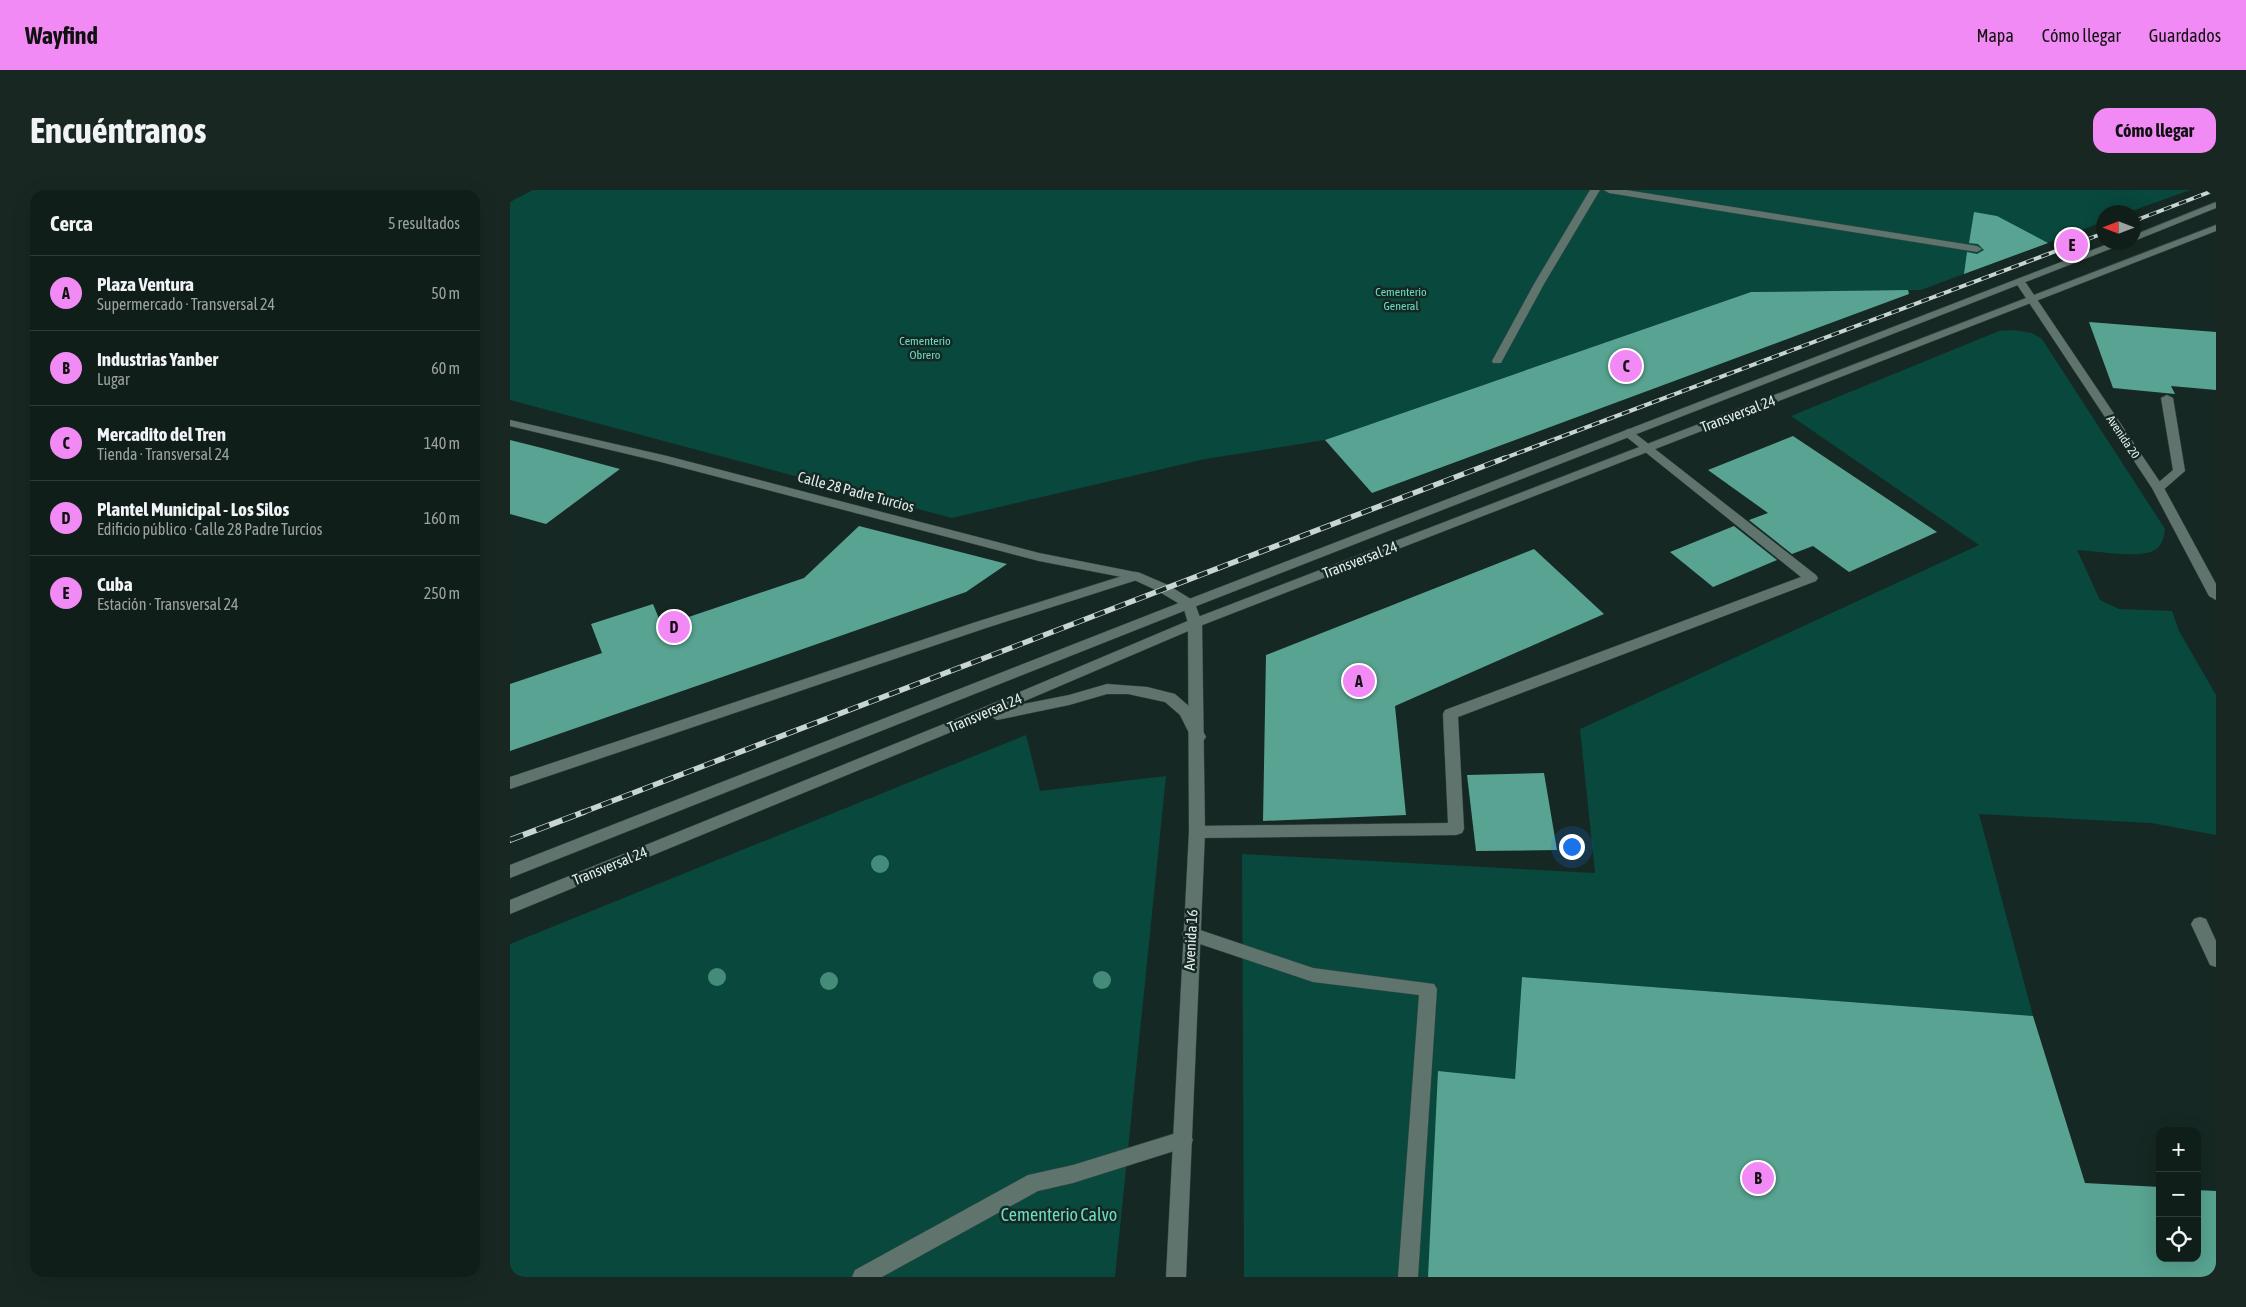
<!DOCTYPE html>
<html lang="es">
<head>
<meta charset="utf-8">
<style>
  :root { --surface:#101e1a; --page:#192723; --text:#f1f3f6; --muted:#9ca2a2; --line:#303c39; --accent:#f18af4 }
  body { margin:0; font-family:"Asap Condensed",sans-serif; background:var(--page); color:var(--text) }
  .controls { position:absolute; right:15px; bottom:15px; display:grid; overflow:hidden; border-radius:10px; box-shadow:0 5px 20px #0002 }
  .controls button { width:45px; height:45px; display:grid; place-items:center; padding:0; border:0; border-bottom:1px solid var(--line); background:var(--surface); color:var(--text); font:25px sans-serif }
  .compass { position:absolute; left:1586px; top:15px; width:45px; height:45px; border-radius:50%; background:var(--surface); box-shadow:0 5px 20px #0002; rotate:270deg }
  .you { position:absolute; left:1061px; top:656px; width:18px; height:18px; margin:-12px; border:4px solid #fff; border-radius:50%; background:#1a73e8; box-shadow:0 0 0 8px #1a73e833 }
  .badge { display:grid; place-items:center; width:32px; height:32px; border-radius:50%; background:var(--accent); color:#111; font-size:16px; font-weight:700 }
  .pin { position:absolute; translate:-50% -50%; border:2px solid #fff; box-shadow:0 1px 5px #0006 }
  .list { margin:0; padding:0; list-style:none }
  h2 { display:flex; justify-content:space-between; align-items:center; height:65px; margin:0; padding:0 20px; font-size:21px }
  h2 small { font-size:16px; font-weight:400; color:var(--muted) }
  .list li { display:grid; grid-template-columns:32px 1fr auto; gap:15px; align-items:center; box-sizing:border-box; height:75px; padding:0 20px; border-top:1px solid var(--line) }
  .list b { display:block; font-size:19px; white-space:nowrap }
  .list p { margin:0; font-size:16px; white-space:nowrap; color:var(--muted) }
  .list em { font-size:16px; font-style:normal; color:var(--muted) }
  .icon { flex:none; width:28px; height:28px; fill:none; stroke:currentColor; stroke-width:2; stroke-linecap:round; stroke-linejoin:round }
  .map { position:relative; flex:none; width:1706px; height:1087px; overflow:hidden; border-radius:15px }
  header { display:flex; align-items:center; gap:30px; box-sizing:border-box; height:70px; padding:0 25px; background:var(--accent); color:#111 }
  header strong { font-size:24px }
  nav { display:flex; gap:28px; margin-inline-start:auto; font-size:18px }
  .intro { display:flex; align-items:center; justify-content:space-between; box-sizing:border-box; height:120px; padding:0 30px }
  h1 { margin:0; font-size:35px }
  .button { padding:12px 22px; border-radius:15px; background:var(--accent); color:#111; font-size:18px; font-weight:700 }
  main { display:flex; gap:30px; padding:0 30px }
  aside { flex:1; background:var(--surface); border-radius:15px; box-shadow:0 5px 20px #0002 }
  .map>svg:first-child { display:block }
  .green { fill:#08483d }
  .building { fill:#58a391 }
  .lines { fill:none; stroke-linecap:round; stroke-linejoin:round }
  .lane-casing { stroke:#384541; stroke-width:1 }
  .street-casing { stroke:#384541; stroke-width:1 }
  .secondary-casing { stroke:#384541; stroke-width:1 }
  .lane { fill:#60746e; fill-rule:evenodd }
  .street { fill:#60746e; fill-rule:evenodd }
  .secondary { fill:#60746e; fill-rule:evenodd }
  .rail-far2-casing { stroke:#c9d5d1; stroke-width:4 }
  .rail-far1-casing { stroke:#c9d5d1; stroke-width:5.5 }
  .rail-casing { stroke:#c9d5d1; stroke-width:6 }
  .rail-far2 { stroke:#162823; stroke-width:2.5; stroke-dasharray:8; stroke-linecap:butt }
  .rail-far1 { stroke:#162823; stroke-width:4; stroke-dasharray:11; stroke-linecap:butt }
  .rail { stroke:#162823; stroke-width:4.5; stroke-dasharray:14; stroke-linecap:butt }
  .tree { fill:#458b7a }
  .labels { text-anchor:middle; stroke-width:5; stroke-linejoin:round; paint-order:stroke }
  .far-park-label { font-size:12px; fill:#6bdcc2; stroke:#162823 }
  .far-street-label { font-size:12px; fill:#e2edea; stroke:#162823 }
  .street-label { font-size:15px; fill:#e2edea; stroke:#162823 }
  .near-park-label { font-size:18px; fill:#6bdcc2; stroke:#162823 }
</style>
</head>
<body>
<header>
<strong>Wayfind</strong>
<nav><a>Mapa</a><a>Cómo llegar</a><a>Guardados</a></nav>
</header>
<div class="intro"><h1>Encuéntranos</h1><a class="button">Cómo llegar</a></div>
<main>
<aside>
<h2>Cerca<small>5 resultados</small></h2>
<ul class="list">
<li><span class="badge">A</span><div><b>Plaza Ventura</b><p>Supermercado · Transversal 24</p></div><em>50 m</em></li>
<li><span class="badge">B</span><div><b>Industrias Yanber</b><p>Lugar</p></div><em>60 m</em></li>
<li><span class="badge">C</span><div><b>Mercadito del Tren</b><p>Tienda · Transversal 24</p></div><em>140 m</em></li>
<li><span class="badge">D</span><div><b>Plantel Municipal - Los Silos</b><p>Edificio público · Calle 28 Padre Turcios</p></div><em>160 m</em></li>
<li><span class="badge">E</span><div><b>Cuba</b><p>Estación · Transversal 24</p></div><em>250 m</em></li>
</ul>
</aside>
<div class="map">
<svg width="1706" height="1087" viewBox="0 0 1706 1087">
  <rect width="100%" height="100%" fill="#162823"/>
  <!-- green -->
  <g class="green">
    <path d="M23,0h1657l-61,22h-25l-1,10 -182,68 -170,2 -426,148 -120,19 -253,59 -442,-118v-198z"/>
    <path d="M1503,140l19,3 10,6 123,190c-1,7 -2,16 -10,21 -14,9 -60,1 -78,0l23,50 19,9 53,2 7,20 37,64v140l-65,-12 -172,-9 54,202 -511,-39 -7,102 -87,198h-184l-2,-423 353,19 -15,-144 399,-184 -188,-129 208,-85z"/>
    <path d="M516,545l14,56 126,-15 -51,501h-605v-333z"/>
  </g>
  <!-- building -->
  <g class="building">
    <path d="M1464,22l23,4 51,27 -84,31 3,-22 10,2 7,-4 -6,-6 -9,-1z"/>
    <path d="M1398,100l1,4 -537,199 -47,-53 426,-148z"/>
    <path d="M1579,132l127,10v58l-45,-4 4,8 -62,-6z"/>
    <path d="M1283,246l144,96 -88,40 -36,-26 -21,8 -43,-34 19,-7 -60,-43z"/>
    <path d="M0,250l32,8 78,21 -74,55 -36,-10z"/>
    <path d="M349,336l148,38 -41,28 -456,159v-67l92,-31 -11,-29 62,-20 9,22 142,-48z"/>
    <path d="M1224,336l43,34 -64,27 -43,-35z"/>
    <path d="M1024,359l70,65 -209,92 11,109 -143,6 3,-166z"/>
    <path d="M1034,583l13,77 -81,1 -9,-76z"/>
    <path d="M1012,787l511,39 52,167 75,4v71h37v-68l19,1v86h-788l10,-206 77,8z"/>
  </g>
  <g class="lines">
    <!-- lane casing -->
    <g class="lane-casing">
      <g id="lane">
        <path d="M1080,0h10l-56,94 -42,77 -1,2h-8l-1,-2 42,-77z"/>
        <path d="M1094,0h22l351,56 5,3 -5,3 -368,-59z"/>
        <path d="M1657,205l6,3 12,73 -23,20 -4,1 -6,-4 21,-18 -12,-72z"/>
        <path d="M1118,239l4,2 184,144 2,3 -2,3 -358,136 6,112 -2,4 -6,2 -259,3 -6,-2 -2,-4 2,-4 6,-2 251,-3 -5,-109 2,-4 356,-133 -177,-142 -2,-2z"/>
        <path d="M625,382l5,1 2,3 -2,3 -154,49 -476,161v-12l466,-155z"/>
        <path d="M1690,727l6,2 10,22v26l-6,-2 -19,-41 3,-5z"/>
        <path d="M681,737l122,41 121,16 3,5 -19,288h-20l21,-282 -106,-13 -128,-43 -3,-5 3,-5z"/>
        <path d="M673,941l7,3 3,6 -3,6 -117,37 -35,8 -156,86h-30l3,-7 173,-95 45,-10z"/>
      </g>
    </g>
    <!-- street casing -->
    <g class="street-casing">
      <g id="street">
        <path d="M1511,90l5,3 138,205 52,96v16l-7,-4 -57,-108 -136,-205z"/>
        <path d="M0,230l157,36 372,97 101,20 28,12 26,16 8,22 3,209 -19,445h-20l23,-445 -1,-209 -5,-17 -25,-15 -26,-12 -93,-18 -378,-99 -151,-36z"/>
      </g>
    </g>
    <!-- secondary casing -->
    <g class="secondary-casing">
      <g id="secondary">
        <path d="M1706,12v6l-82,33v-6z"/>
        <path d="M1706,35v6l-1016,395 -187,80 56,-11 38,-11 40,3 28,7 16,14 15,29 -3,4h-10l-13,-26 -15,-13 -37,-8h-21l-38,11 -72,15 -7,-4 -480,198v-14l446,-181 234,-99z"/>
        <path d="M1603,52h15l-934,365 -684,271v-13l674,-264z"/>
      </g>
    </g>
    <!-- lane -->
    <use href="#lane" class="lane"/>
    <!-- street -->
    <use href="#street" class="street"/>
    <!-- secondary -->
    <use href="#secondary" class="secondary"/>
    <!-- rail-far2 casing -->
    <g class="rail-far2-casing">
      <g id="rail-far2">
        <path d="M1624,31l81,-31"/>
        <path d="M992,269l602,-226"/>
      </g>
    </g>
    <!-- rail-far1 casing -->
    <g class="rail-far1-casing">
      <path id="rail-far1" d="M71,623l924,-355"/>
    </g>
    <!-- rail casing -->
    <g class="rail-casing">
      <path id="rail" d="M0,650l74,-28"/>
    </g>
    <!-- rail-far2 -->
    <use href="#rail-far2" class="rail-far2"/>
    <!-- rail-far1 -->
    <use href="#rail-far1" class="rail-far1"/>
    <!-- rail -->
    <use href="#rail" class="rail"/>
  </g>
  <!-- trees -->
  <g class="tree">
    <circle cx="370" cy="674" r="9"/>
    <circle cx="207" cy="787" r="9"/>
    <circle cx="592" cy="790" r="9"/>
    <circle cx="319" cy="791" r="9"/>
  </g>
  <g class="labels">
    <!-- far-park labels -->
    <g class="far-park-label">
      <text x="891" y="106">Cementerio<tspan x="891" dy="14">General</tspan></text>
      <text x="415" y="155">Cementerio<tspan x="415" dy="14">Obrero</tspan></text>
    </g>
    <!-- far-street labels -->
    <g class="far-street-label">
      <text transform="translate(1613 247) rotate(56)" y="4">Avenida 20</text>
    </g>
    <!-- street labels -->
    <g class="street-label">
      <text transform="translate(1228 224) rotate(-21)" y="5">Transversal 24</text>
      <text transform="translate(346 302) rotate(15)" y="5">Calle 28 Padre Turcios</text>
      <text transform="translate(850 370) rotate(-21)" y="5">Transversal 24</text>
      <text transform="translate(475 523) rotate(-23)" y="5">Transversal 24</text>
      <text transform="translate(100 676) rotate(-22)" y="5">Transversal 24</text>
      <text transform="translate(681 750) rotate(-87)" y="5">Avenida 16</text>
    </g>
    <!-- near-park labels -->
    <g class="near-park-label">
      <text x="549" y="1031">Cementerio Calvo</text>
    </g>
  </g>
</svg>
<div class="controls">
<button>+</button>
<button>−</button>
<button><svg class="icon" aria-label="locate" viewBox="0 0 24 24"><circle cx="12" cy="12" r="6"/><path d="M12 2v4M12 18v4M2 12h4M18 12h4"/></svg></button>
</div>
<svg class="compass" viewBox="-18 -18 36 36"><path d="M0-13l5 13h-10z" fill="#e53935"/><path d="M0 13l5-13h-10z" fill="#9ca2a2"/></svg>
<div class="you"></div>
<div class="pin badge" style="left:849px;top:491px">A</div>
<div class="pin badge" style="left:1248px;top:988px">B</div>
<div class="pin badge" style="left:1116px;top:176px">C</div>
<div class="pin badge" style="left:164px;top:437px">D</div>
<div class="pin badge" style="left:1562px;top:55px">E</div>
</div>
</main>
</body>
</html>
